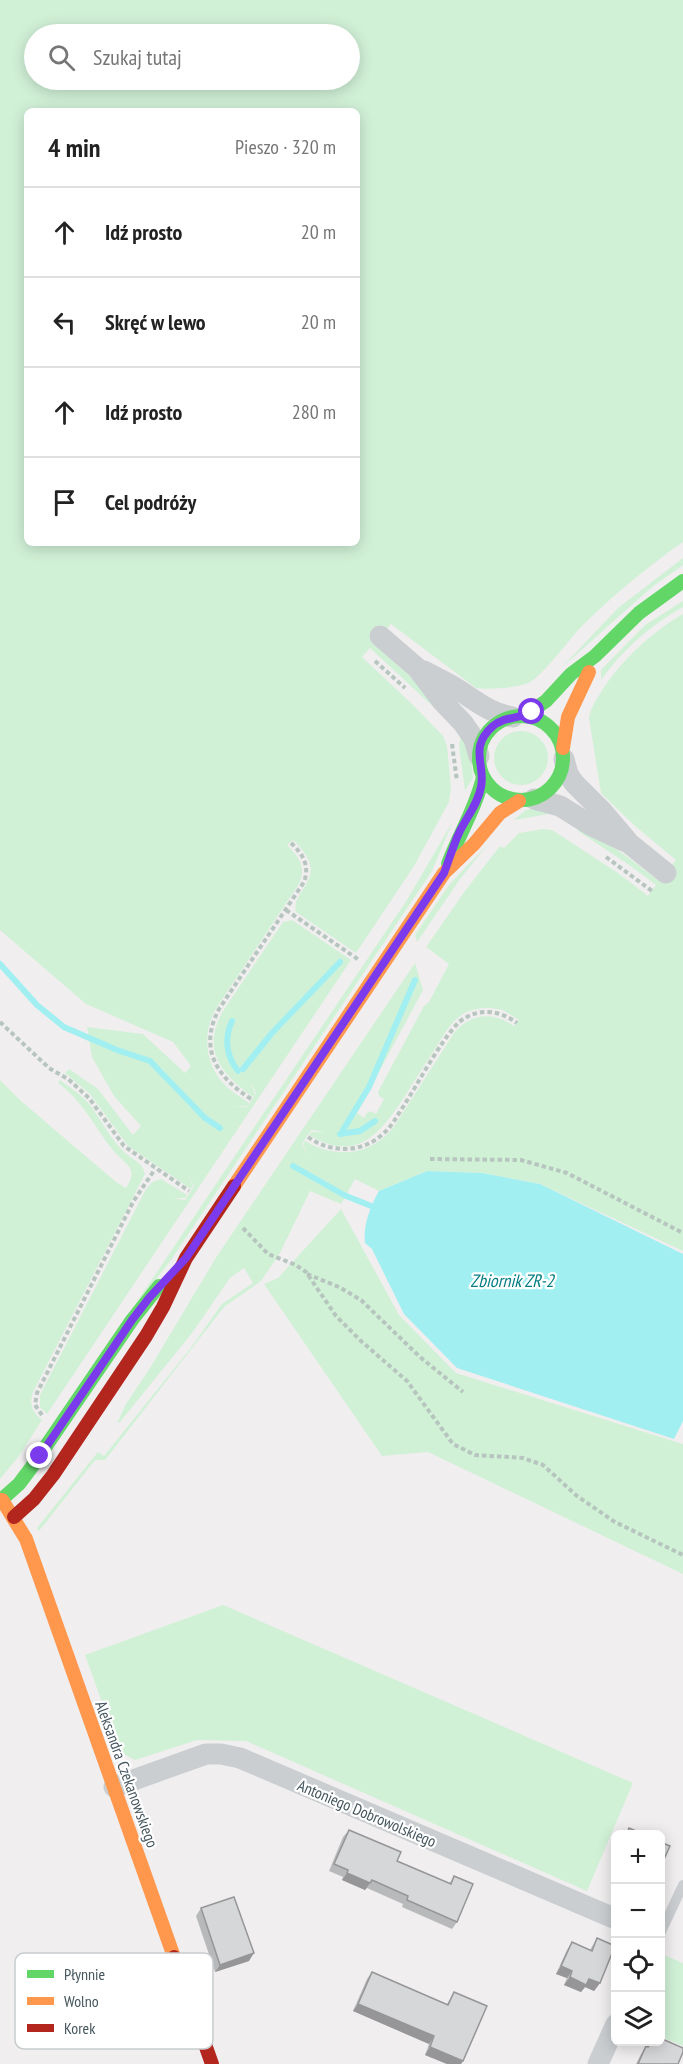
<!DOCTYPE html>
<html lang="pl">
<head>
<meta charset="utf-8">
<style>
  :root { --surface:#fff; --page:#f2f2f2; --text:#222; --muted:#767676; --line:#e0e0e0 }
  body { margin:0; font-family:"PT Sans Narrow",sans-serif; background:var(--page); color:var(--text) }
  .controls { position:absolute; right:18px; bottom:18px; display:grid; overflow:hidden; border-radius:9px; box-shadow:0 3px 15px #0003 }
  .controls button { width:54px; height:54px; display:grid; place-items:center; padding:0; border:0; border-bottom:2px solid var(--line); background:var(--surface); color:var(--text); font:30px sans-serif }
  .stop { position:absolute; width:18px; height:18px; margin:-14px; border:4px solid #7c3aed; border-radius:50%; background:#fff }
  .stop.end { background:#7c3aed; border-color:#fff; box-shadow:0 2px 6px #0008 }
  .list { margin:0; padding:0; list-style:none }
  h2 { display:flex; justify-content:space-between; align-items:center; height:78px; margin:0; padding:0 24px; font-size:26px }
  h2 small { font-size:20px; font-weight:400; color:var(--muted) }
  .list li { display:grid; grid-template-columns:39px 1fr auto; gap:18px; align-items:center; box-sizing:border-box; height:90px; padding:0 24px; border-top:2px solid var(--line) }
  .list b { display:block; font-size:22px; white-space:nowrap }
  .list em { font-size:20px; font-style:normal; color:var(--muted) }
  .icon { flex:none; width:33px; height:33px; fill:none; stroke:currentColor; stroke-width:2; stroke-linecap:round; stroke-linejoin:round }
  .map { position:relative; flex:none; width:683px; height:2064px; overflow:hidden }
  .search { position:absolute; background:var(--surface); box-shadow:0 3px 15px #0003; left:24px; top:24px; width:336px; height:66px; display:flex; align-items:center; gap:15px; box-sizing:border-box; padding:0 21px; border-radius:33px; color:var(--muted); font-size:22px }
  .panel { position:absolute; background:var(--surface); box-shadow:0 3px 15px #0003; left:24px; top:108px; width:336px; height:438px; border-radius:9px }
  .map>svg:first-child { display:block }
  .green { fill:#d1f1d7; fill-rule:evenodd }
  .water { fill:#a2eff2 }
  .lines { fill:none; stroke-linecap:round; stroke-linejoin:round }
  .stream { stroke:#a2eff2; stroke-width:6 }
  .path { stroke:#b7c5bf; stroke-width:4; stroke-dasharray:4.5 3; stroke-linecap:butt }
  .lane { stroke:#caced0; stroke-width:10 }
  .street { stroke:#caced0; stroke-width:21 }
  .fast { stroke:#63d668; stroke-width:14 }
  .slow { stroke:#ff974d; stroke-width:14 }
  .jam { stroke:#b3261e; stroke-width:14 }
  .wall { fill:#b8b9bb }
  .shaded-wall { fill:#969698 }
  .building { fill:#d6d7d9; stroke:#969698; stroke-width:1.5 }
  .route { stroke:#7c3aed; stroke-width:8 }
  .labels { text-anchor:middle; stroke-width:4.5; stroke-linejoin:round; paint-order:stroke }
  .street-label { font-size:16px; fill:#44555d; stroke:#fff }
  .water-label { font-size:18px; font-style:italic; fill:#057e83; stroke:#fff }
  .key { fill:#fff; stroke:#c7ccce; stroke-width:1.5 }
  .key-label { font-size:16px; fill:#44555d }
</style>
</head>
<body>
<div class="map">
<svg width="683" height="2064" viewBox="0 0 683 2064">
  <rect width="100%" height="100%" fill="#f0eeef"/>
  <!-- green -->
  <g class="green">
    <path d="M0,0h683v542c-37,26 -71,54 -103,86 -11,12 -38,48 -50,54 -9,6 -43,8 -54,6l-85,-64 -17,20 38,34 30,37 -72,-67 -8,9 52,49 29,30 4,10 4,42 -2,14 -35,64 -58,87 -60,-41c-6,-24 38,-33 -3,-72l-6,5c12,12 20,22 12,39l-84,126c-13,25 -10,56 11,76 6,6 15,11 23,17l-2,3h-14l14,1 9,-14 -6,-11 5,12 -2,3c-32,-23 -52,-47 -30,-86l60,-89 9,-2 59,40 -304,454 -7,-7v-12l105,-204 7,-9 9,-3 26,16 -2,3h-12l12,2 9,-14 -7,-13 6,13 -2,3 -63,-43 -38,-52 -25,-21 4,-4 29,20 35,46 8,-9 -27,-30 -22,-39 -5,-30 56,7 42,39 6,-7 -18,-24 -87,-38 -86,-74zM34,34h316v46h-316zM27,111h330v432h-330z"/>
    <path d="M683,558v7l-31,22 -91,81 57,-60z"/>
    <path d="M683,601v6c-32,18 -61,43 -82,73v-10l44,-45z"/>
    <path d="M683,614v637l-143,-67 -58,-11 -55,-2 -48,20 -24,-12 -14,25 -31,-13 -30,62 -19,28 -37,26 -119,153h-10l-56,71 -2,-3 61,-76 6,4 86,-107 32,-45 31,-21 -9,-15 -14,10 -38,55 -72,89 -3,1 9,-19 24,-36 67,-112 198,-293 8,27 -66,123 7,5 3,-5 4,-2 5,3 8,-15 -5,-3 -1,-4 46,-86 5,-4 20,-38 -23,-17 39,-56 35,-45 4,2 15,-15 24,-4 9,1 66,43 30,23 8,-11 -24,-18 -54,-36 -1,-8 48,32 34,26 17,-21 -41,-34 -34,-33 -12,-75c1,-8 5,-14 9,-21 21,-35 51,-63 85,-83zM490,1008l13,2 16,10 -5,6c-21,-15 -44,-13 -60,7l-61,95c-23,28 -57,31 -88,13l-2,3 5,13 -6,-13 9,-14 14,2h-14l-2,3c48,29 71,-1 96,-39 10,-17 21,-33 32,-50 7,-12 14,-24 26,-32 8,-5 18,-6 27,-6z"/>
    <circle cx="521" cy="758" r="27"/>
    <path d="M461,736l9,11 3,31 -8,13 -6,-45z"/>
    <path d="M536,808l18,5 -40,7 12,-10z"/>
    <path d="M453,821l-21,50 -261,389 -43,55 279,-415z"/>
    <path d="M488,844l-28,35 -43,63 -2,-7 34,-50z"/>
    <path d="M0,1080l21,21 95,81 10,6c3,-5 7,-12 5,-18 -3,-7 -14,-14 -19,-21 -18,-23 -30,-49 -54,-66l2,-3c10,8 21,14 29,24 12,15 20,33 34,47 8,8 20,11 22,23l-112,218c-4,12 -1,20 9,28l-23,36 -19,23z"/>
    <path d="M341,1209l58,106 57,58 227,71v130l-255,-122 -46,4 -118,-172 14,-6z"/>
    <path d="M223,1605l410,178 -46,108 -341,-150 -49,-1 -62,20 -15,-8 -35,-97z"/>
    <path d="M664,1955l19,8v83l-22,-9 -1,-75z"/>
  </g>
  <!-- water -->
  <path class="water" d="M427,1171l55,2 58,11 143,70v167l-9,18 -217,-71 -53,-54 -32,-65 -7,-6c-2,-18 5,-36 14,-52z"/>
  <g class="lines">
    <!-- stream -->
    <g class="stream">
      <path d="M0,964l37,41 27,22 53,23 33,11 55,57 15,10"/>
      <path d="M232,1021c-8,17 -6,35 6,50"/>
      <path d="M243,1069l29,-36 68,-71"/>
      <path d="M343,1130l26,-43 46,-107"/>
      <path d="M340,1134l20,-3 15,-10"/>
      <path d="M293,1166l51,29 27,11"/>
    </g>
    <!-- path -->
    <g class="path">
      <path d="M375,661l30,27"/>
      <path d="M452,744l5,37"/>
      <path d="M606,857l46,34"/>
      <path d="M286,910l73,50"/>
      <path d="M0,1022l49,46 19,11 21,19 35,48 65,45"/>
      <path d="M251,1099c-34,-22 -53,-50 -32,-90l85,-127c6,-16 -1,-28 -13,-39"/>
      <path d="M308,1137c23,17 55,16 76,-4 8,-7 13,-17 19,-26 16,-25 36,-64 56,-85 18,-14 39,-13 58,1"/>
      <path d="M430,1159l91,1 46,13 116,60"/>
      <path d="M243,1228l25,26 28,11 10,7 30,44 25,25 46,40 46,63 22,11 48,3 20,7 34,31 38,26 68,33"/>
      <path d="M307,1274l32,13 22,13 59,57 43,35"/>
      <path d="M42,1415l-7,-10 2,-12 96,-191 22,-33"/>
    </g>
    <!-- lane -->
    <path class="lane" d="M660,1934l23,-49"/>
    <!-- street -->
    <g class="street">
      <path d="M380,636l37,32 25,33 21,22 11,16 5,17"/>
      <path d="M424,671c9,5 20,10 30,16 20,12 34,26 59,30"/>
      <path d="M564,759l4,15 6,9 29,29 27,32 36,29"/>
      <path d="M534,799l26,7 32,20 32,15"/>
      <path d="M114,1787l92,-33h15l19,4 376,161"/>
      <path d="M598,2064l18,-40"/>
    </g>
    <!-- fast -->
    <g class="fast">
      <circle cx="521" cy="758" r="42"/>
      <path d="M524,716l22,-15 25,-27 24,-18 44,-43 44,-32"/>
      <path d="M448,864c11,-30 28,-56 35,-87"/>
      <path d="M0,1501l19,-17 12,-16 101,-148 27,-34"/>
    </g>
    <!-- slow -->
    <g class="slow">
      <path d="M563,748l5,-31 21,-45"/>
      <path d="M234,1186l210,-313 30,-29 26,-31 19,-12"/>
      <path d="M2,1500l24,39 148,418"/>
    </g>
    <!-- jam -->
    <g class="jam">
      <path d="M14,1517l20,-18 19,-24 93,-139 17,-29 23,-49 48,-72"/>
      <path d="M174,1957l38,107"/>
    </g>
  </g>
  <!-- wall -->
  <g class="wall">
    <path d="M349,1830l48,31 52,23 5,-8 3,46 -5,7 -50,-22 1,-3 -36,-16 -2,2 -23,-10 1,-3 -14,-6 14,-34z"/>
    <path d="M201,1908l48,53 -34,11 -19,-56z"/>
    <path d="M597,1938l3,45 -6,8 -9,-4 -4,5 -17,-7 3,-7 -11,-4 11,-24 5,-8 18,8z"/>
    <path d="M372,1972l75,32 7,-12 9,69 -2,3h-14l-22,-9 4,-11 -76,-33 14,-32z"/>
    <path d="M649,2042h11l18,22h-42l5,-10z"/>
  </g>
  <!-- shaded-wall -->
  <g class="shaded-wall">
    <path d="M347,1873l23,10 -5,7 -23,-10z"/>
    <path d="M254,1953l-5,8 -34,11 5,-7z"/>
    <path d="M561,1966l11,5 -5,7 -11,-4z"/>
    <path d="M570,1977l19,2 11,4 -6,8 -9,-4 -4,5 -17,-7z"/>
    <path d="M358,2004l76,32 -5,8 -76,-33z"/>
    <path d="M430,2047l33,14 -2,3h-14l-22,-9z"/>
  </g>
  <!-- building -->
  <g class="building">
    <path d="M629,1828l14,6h-16z"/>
    <path d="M349,1830l52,22 -4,9 54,23 3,-8 19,8 -16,38 -50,-22 1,-4 -36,-16 -2,3 -23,-10 1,-3 -14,-6z"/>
    <path d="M660,1842l10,4 -10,22z"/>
    <path d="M234,1897l20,56 -34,12 -19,-57z"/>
    <path d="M597,1938l18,8 -15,37 -11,-4 -3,6 -16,-8 2,-6 -11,-5 11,-24 20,9z"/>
    <path d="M372,1972l76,33 6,-13 33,14 -24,55 -33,-14 4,-11 -76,-32z"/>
    <path d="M660,2038l23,10v4l-5,12h-40l8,-18 2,1 3,-5h9z"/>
  </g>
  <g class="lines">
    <!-- route -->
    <path class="route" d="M40,1456l92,-136 17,-22 37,-40 258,-385c5,-13 9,-27 15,-40 7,-15 19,-29 22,-46 5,-22 -13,-39 12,-61 12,-10 27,-7 39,-14"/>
  </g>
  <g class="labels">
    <!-- street labels -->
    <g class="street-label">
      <text transform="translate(127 1774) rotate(70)" y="6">Aleksandra Czekanowskiego</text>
      <text transform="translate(367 1813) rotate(23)" y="6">Antoniego Dobrowolskiego</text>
    </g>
    <!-- water labels -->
    <g class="water-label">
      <text x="512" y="1287">Zbiornik ZR-2</text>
    </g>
  </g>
  <!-- legend -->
  <rect x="15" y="1953" width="198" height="96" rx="9" class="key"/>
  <rect x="27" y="1970" width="27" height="8" fill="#63d668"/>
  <rect x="27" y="1997" width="27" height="8" fill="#ff974d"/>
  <rect x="27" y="2024" width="27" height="8" fill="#b3261e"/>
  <g class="key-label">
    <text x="64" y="1980">Płynnie</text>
    <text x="64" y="2007">Wolno</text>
    <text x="64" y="2034">Korek</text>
  </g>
</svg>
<div class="controls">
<button>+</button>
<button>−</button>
<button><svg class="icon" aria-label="locate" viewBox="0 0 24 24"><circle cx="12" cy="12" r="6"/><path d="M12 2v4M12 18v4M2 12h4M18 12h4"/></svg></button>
<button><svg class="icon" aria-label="layers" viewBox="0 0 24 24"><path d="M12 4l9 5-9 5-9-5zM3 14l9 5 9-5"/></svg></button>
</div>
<div class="stop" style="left:532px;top:712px"></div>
<div class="stop end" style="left:40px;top:1456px"></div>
<div class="search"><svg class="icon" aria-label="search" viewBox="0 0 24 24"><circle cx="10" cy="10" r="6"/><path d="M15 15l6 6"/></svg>Szukaj tutaj</div>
<section class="panel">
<h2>4 min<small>Pieszo · 320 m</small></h2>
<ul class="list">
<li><svg class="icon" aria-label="ahead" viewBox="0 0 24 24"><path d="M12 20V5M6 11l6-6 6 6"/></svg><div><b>Idź prosto</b></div><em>20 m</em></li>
<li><svg class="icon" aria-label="left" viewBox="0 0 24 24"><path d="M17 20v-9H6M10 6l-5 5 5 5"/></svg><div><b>Skręć w lewo</b></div><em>20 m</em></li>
<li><svg class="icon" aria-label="ahead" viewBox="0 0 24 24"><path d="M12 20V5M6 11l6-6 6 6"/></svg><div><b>Idź prosto</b></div><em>280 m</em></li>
<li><svg class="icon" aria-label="arrive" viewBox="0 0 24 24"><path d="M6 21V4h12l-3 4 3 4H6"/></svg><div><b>Cel podróży</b></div></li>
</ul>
</section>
</div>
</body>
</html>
